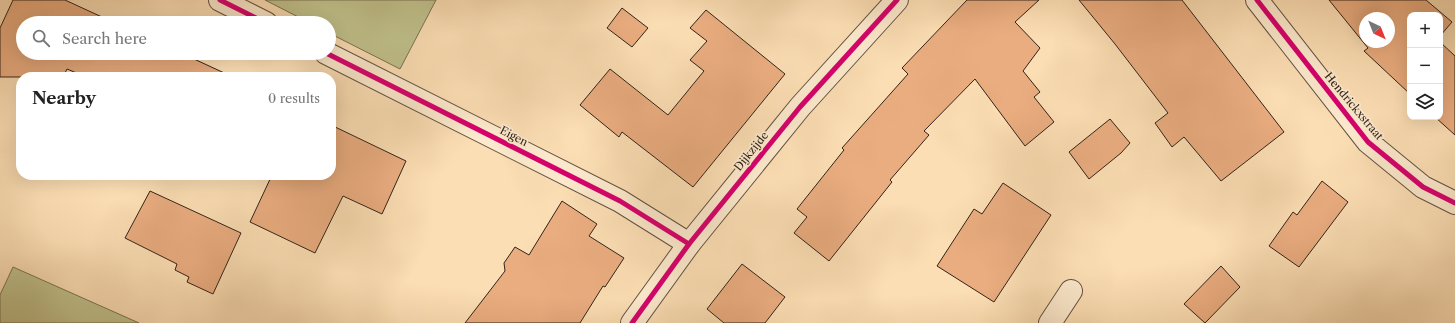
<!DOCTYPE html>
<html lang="en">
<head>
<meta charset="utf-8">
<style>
  :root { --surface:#fff; --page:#f6f6f6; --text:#222; --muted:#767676; --line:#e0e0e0 }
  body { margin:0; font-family:"Libre Caslon Text",serif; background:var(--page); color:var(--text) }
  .controls { position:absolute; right:12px; top:12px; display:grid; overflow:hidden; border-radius:8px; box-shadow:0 4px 16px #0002 }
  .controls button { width:36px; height:36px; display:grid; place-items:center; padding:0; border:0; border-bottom:1px solid var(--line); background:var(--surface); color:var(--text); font:20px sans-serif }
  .compass { position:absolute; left:1359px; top:12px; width:36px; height:36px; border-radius:50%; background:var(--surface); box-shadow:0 4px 16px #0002; rotate:137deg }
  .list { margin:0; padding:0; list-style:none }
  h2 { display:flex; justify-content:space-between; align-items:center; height:52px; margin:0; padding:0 16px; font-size:17px }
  h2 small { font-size:13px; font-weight:400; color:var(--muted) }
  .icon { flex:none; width:22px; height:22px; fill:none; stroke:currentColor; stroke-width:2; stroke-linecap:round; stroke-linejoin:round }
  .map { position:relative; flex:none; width:1455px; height:323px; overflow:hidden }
  .search { position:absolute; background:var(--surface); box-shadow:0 4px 16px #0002; left:16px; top:16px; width:320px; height:44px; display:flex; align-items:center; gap:10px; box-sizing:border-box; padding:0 14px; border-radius:22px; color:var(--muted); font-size:15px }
  .panel { position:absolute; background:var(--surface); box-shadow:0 4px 16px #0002; left:16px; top:72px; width:320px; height:108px; border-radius:16px }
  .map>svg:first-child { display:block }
  .green { fill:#c0c18c; stroke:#797253 }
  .building { fill:#eaad80; stroke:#32231a; fill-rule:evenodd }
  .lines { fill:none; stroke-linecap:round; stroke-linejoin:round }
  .minor-casing { stroke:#645240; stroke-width:24 }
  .minor { stroke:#fdeace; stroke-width:22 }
  .cycleway-casing { stroke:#fdeace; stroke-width:8 }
  .cycleway { stroke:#d6006c; stroke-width:5 }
  .labels { text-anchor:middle; stroke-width:3.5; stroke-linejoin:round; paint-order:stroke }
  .street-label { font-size:11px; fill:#32231a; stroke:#fdeace }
</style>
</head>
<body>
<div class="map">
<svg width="1455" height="323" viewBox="0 0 1455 323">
  <rect width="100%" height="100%" fill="#fcdeb4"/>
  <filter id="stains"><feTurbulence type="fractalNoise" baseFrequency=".005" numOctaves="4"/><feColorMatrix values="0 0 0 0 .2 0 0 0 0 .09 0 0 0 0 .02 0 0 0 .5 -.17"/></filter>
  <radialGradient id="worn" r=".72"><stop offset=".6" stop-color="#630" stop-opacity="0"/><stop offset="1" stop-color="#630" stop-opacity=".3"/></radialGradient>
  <!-- green -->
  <g class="green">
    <path d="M265,0h171l-36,69 -71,-36v-10h-19z"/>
    <path d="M13,267l126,56h-139v-28z"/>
  </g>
  <!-- building -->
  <g class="building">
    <path d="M13,0h52l50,23h-92v30h158l52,24h-147l-19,-8 -4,8h-63v-49z"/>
    <path d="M967,0h72l-24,22 25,26 -17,23 17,21 -6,5 20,25 -29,24 -50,-67 -51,52 5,4 -39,45 2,2 -63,79 -35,-28 13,-16 -10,-8 47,-59 -2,-2 66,-74 -6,-6z"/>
    <path d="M1079,0h103l102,132 -63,49 -37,-44 -12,10 -17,-24 13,-10 -53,-69z"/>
    <path d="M1329,0h97l26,22 -12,14v-21h-30v79l-46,-43 4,-3zM1365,18h24v24h-24z"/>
    <path d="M622,8l26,20 -16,19 -25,-19z"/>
    <path d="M706,10l79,64 -92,113 -71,-55 -3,5 -39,-32 30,-36 58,46 36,-44 -14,-11 17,-19 -17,-13z"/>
    <path d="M1440,42l15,14v79l-20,-18h5z"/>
    <path d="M1110,119l20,24 -9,10 -32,26 -20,-27z"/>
    <path d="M331,125l75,36 -24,53 -39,-18 -28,57 -65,-31 22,-47h59z"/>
    <path d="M1322,181l26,21 -49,65 -30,-21 24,-34 4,3z"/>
    <path d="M1003,183l48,32 -57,87 -57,-36 37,-57 8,5z"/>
    <path d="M150,191l91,42 -28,61 -26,-12 2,-5 -14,-7 2,-6 -52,-26z"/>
    <path d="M562,201l35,23 -8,12 35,22 -19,29 -2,-1 -23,37h-115l40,-52 -1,-8 11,-16 14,8z"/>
    <path d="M742,264l43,33 -20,26h-41l-17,-14z"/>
    <path d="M1221,266l19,21 -35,36 -21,-19z"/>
  </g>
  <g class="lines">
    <!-- minor casing -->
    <g class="minor-casing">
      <g id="minor">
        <path d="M220,0l46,23"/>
        <path d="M1257,0l111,142 55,45 32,16"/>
        <path d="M326,53l294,148 69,43"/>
        <path d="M632,323l57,-79 111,-137 97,-107"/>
        <path d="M1050,323l21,-32"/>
      </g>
    </g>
    <!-- minor -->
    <use href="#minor" class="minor"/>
    <!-- cycleway casing -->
    <g class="cycleway-casing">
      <g id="cycleway">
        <path d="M220,0l46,23"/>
        <path d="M1257,0l111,142 55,45 32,16"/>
        <path d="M326,53l294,148 69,43"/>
        <path d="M632,323l57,-79 111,-137 97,-107"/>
      </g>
    </g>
    <!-- cycleway -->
    <use href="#cycleway" class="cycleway"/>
  </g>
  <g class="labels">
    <!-- street labels -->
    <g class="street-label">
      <text transform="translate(1354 106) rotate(50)" y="4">Hendrickxstraat</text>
      <text transform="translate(514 136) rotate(27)" y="4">Eigen</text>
      <text transform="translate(751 151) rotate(-51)" y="4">Dijkzijde</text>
    </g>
  </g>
  <rect width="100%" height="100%" filter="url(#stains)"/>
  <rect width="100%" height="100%" fill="url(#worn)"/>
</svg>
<div class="controls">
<button>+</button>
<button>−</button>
<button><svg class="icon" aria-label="layers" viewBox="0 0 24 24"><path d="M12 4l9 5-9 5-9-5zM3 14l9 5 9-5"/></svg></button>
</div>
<svg class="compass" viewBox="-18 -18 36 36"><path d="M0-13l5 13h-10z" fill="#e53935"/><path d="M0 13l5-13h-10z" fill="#767676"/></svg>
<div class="search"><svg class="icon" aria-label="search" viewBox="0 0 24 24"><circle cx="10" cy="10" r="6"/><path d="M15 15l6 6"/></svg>Search here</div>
<section class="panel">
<h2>Nearby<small>0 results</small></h2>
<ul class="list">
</ul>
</section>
</div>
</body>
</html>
